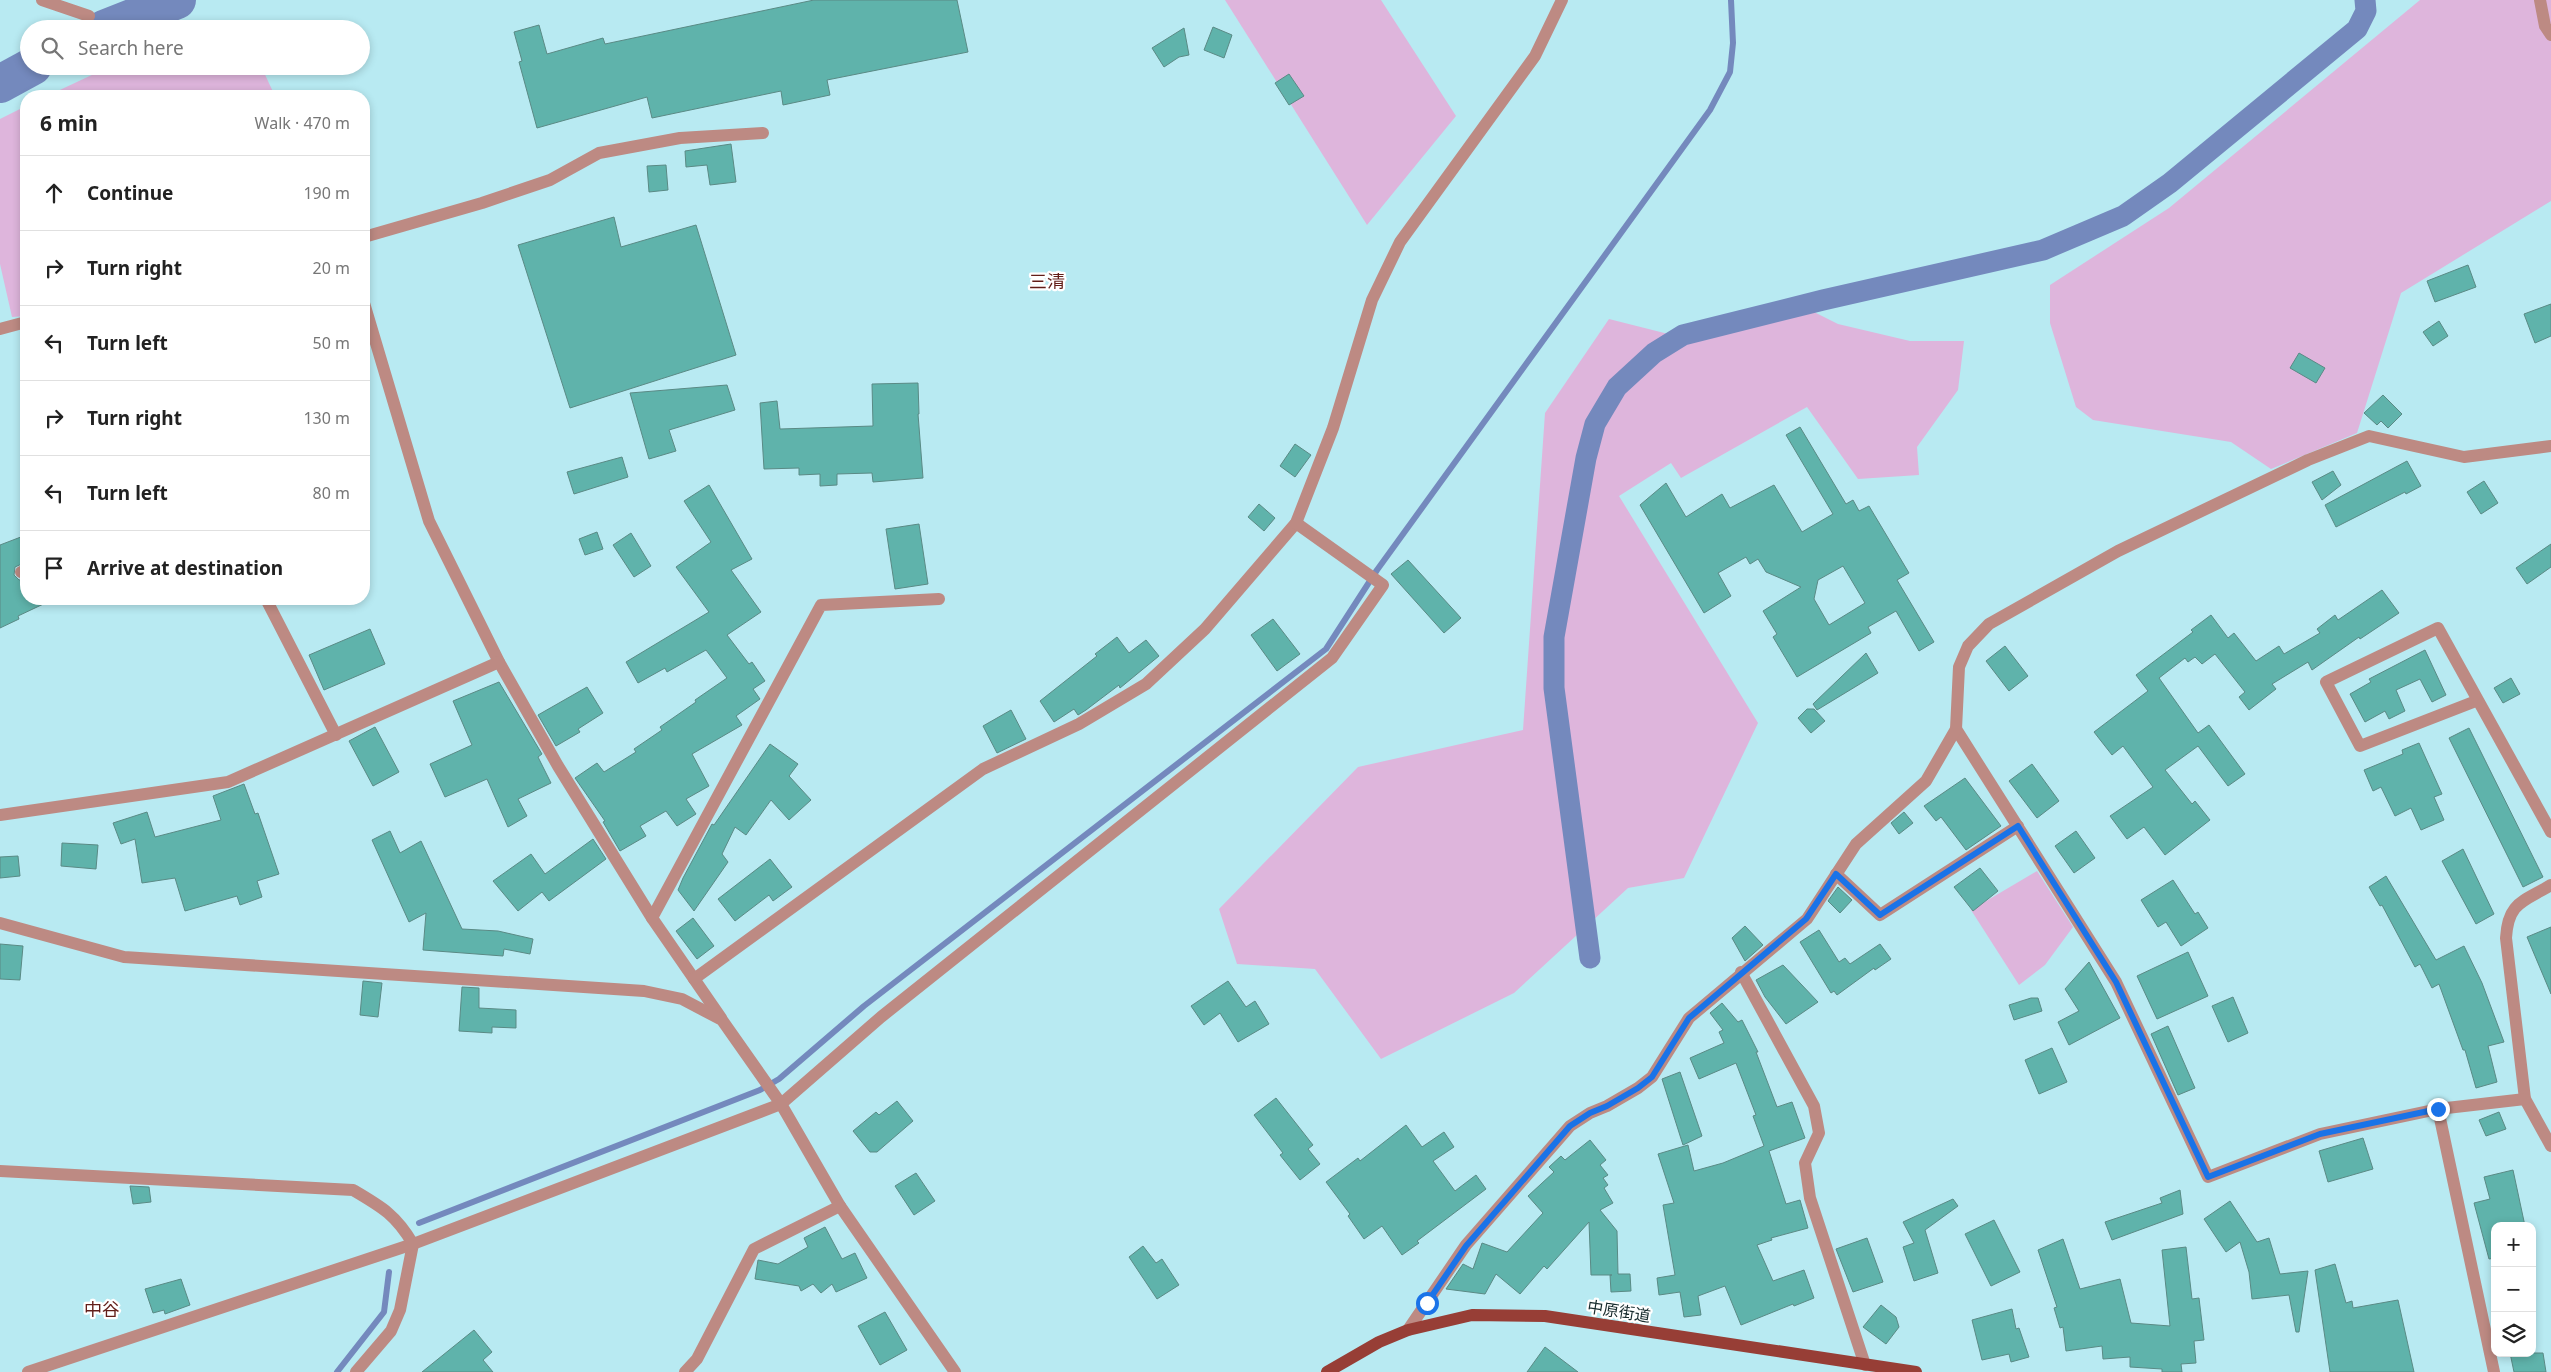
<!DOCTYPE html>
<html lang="en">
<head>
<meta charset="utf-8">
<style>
  :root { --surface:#fff; --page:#f2f2f2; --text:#222; --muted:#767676; --line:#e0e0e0 }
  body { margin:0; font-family:"Noto Sans","Noto Sans JP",sans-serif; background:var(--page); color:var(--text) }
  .controls { position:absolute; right:15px; bottom:15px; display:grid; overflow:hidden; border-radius:10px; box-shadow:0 2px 8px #0003 }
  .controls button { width:45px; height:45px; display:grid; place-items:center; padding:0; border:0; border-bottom:1px solid var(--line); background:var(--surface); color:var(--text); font:25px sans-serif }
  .stop { position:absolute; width:15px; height:15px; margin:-11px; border:4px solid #1a73e8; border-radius:50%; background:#fff }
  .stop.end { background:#1a73e8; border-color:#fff; box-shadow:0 1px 5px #0008 }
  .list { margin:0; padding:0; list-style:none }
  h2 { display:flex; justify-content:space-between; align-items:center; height:65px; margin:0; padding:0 20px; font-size:21px }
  h2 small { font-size:16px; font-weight:400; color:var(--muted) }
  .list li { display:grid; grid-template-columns:32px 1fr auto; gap:15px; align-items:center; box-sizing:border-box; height:75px; padding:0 20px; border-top:1px solid var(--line) }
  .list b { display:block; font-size:19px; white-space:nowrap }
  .list em { font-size:16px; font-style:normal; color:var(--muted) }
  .icon { flex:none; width:28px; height:28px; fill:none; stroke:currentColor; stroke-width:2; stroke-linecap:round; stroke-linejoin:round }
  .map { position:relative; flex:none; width:2551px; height:1372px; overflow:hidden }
  .search { position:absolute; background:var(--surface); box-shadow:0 2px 8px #0003; left:20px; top:20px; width:350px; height:55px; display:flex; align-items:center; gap:12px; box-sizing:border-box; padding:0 18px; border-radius:28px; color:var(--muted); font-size:19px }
  .panel { position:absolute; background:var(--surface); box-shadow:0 2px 8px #0003; left:20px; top:90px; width:350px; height:515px; border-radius:20px }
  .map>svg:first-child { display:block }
  .green { fill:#deb5dc }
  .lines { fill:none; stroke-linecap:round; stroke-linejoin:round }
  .stream { stroke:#7489bd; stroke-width:6 }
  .canal { stroke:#7489bd; stroke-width:21 }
  .river { stroke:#7489bd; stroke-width:38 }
  .building { fill:#5fb3ab; stroke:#5a8a85; fill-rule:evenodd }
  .street { stroke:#bd8a83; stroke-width:12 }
  .primary { stroke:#973e36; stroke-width:12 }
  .route { stroke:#1a73e8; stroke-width:6 }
  .labels { text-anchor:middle; stroke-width:4.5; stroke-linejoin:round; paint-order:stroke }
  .street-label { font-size:16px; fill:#182c2e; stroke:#fff }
  .neighbourhood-label { font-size:18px; fill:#621e19; stroke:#fff }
</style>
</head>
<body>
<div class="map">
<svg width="2551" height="1372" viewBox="0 0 2551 1372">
  <rect width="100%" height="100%" fill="#b8eaf2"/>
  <!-- green -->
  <g class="green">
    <path d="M1225,0h156l75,116 -89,109z"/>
    <path d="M2420,0h131v201l-150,92 -44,140 -86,36 -40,-27 -138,-22 -17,-13 -26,-84v-38l119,-77z"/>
    <path d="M111,66h150l14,30h-228z"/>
    <path d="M26,106v210l-14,1 -12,-53v-145z"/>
    <path d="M1812,311l26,13 72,17h54l-6,49 -41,57 2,28 -61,4 -51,-72 -126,71 -10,-15 -52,33 139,227 -74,155 -56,10 -114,105 -133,66 -66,-90 -78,-5 -18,-55 139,-142 165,-37 22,-317 64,-94 79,20z"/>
    <path d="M2037,871l36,56 -28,38 -26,20 -48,-75z"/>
  </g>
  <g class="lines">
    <!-- stream -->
    <g class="stream">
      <path d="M419,1223l341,-133 19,-11 85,-73 462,-357 51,-79 333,-460 20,-38 3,-29 -2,-43"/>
      <path d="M337,1372l47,-60 5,-40"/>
    </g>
    <!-- canal -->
    <path class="canal" d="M1590,958l-36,-270v-51l32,-179 9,-34 22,-37 37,-34 29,-18 140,-35 220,-50 80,-34 47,-33 187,-154 9,-18 -1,-11"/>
    <!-- river -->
    <g class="river">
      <path d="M104,29l73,-29"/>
      <path d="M0,84l33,-18"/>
    </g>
  </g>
  <!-- building -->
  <g class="building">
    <path d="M814,0h143l11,52 -141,28 3,15 -47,10 -2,-14 -129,27 -5,-21 -110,31 -18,-66 3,-1 -8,-29 25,-7 8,29 56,-16 2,6z"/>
    <path d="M1213,27l19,8 -8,23 -20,-8z"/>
    <path d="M1184,28l5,27 -10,2 -15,10 -12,-19z"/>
    <path d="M1289,74l15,22 -15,9 -14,-22z"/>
    <path d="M731,144l5,38 -26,3 -3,-20 -21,2 -1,-16z"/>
    <path d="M666,165l2,25 -19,2 -2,-26z"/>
    <path d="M614,217l7,30 75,-22 40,130 -166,53 -52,-163z"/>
    <path d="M2468,265l8,22 -41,15 -8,-21z"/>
    <path d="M2551,304v32l-16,7 -11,-29z"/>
    <path d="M2439,321l9,15 -15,10 -10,-14z"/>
    <path d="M2299,353l26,15 -9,15 -26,-15z"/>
    <path d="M918,383l1,31h-1l5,64 -50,4 -1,-9 -35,1v11l-17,1v-12l-21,1v-7l-35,1 -4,-66 17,-2 3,28 93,-3 -1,-42z"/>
    <path d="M727,385l8,25 -66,20 7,21 -27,8 -19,-66z"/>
    <path d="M2383,395l19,19 -14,14 -7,-7 -4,4 -13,-12z"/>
    <path d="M1800,427l46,77 7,-4 6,11 10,-5 40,67 -12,7 37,62 -15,9 -23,-40 -28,16 3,6 -74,44 -24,-40 4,-3 -14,-23 38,-24 -35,-15 -8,-13 -8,5 -4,-7 -28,16 13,23 -27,17 -64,-108 26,-22 20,34 36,-23 8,14 44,-23 28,47 31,-18 -47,-79zM1843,566l22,37 -36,22 -15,-26 4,-19z"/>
    <path d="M1295,444l16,11 -16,22 -15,-11z"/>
    <path d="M622,457l6,20 -54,17 -7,-22z"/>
    <path d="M2407,461l14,25 -15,8 -1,-2 -69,35 -11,-22z"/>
    <path d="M2333,471l8,14 -19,15 -10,-18z"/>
    <path d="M2484,481l14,22 -17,11 -14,-22z"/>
    <path d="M709,485l43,74 -21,11 30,42 -34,23 22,29 3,-2 13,19 -12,8 7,10 -24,17 6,9 -50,29 17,32 -23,13 10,15 -19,12 -11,-15 -26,15 6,10 -26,15 -17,-29 2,-1 -30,-43 22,-15 7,9 32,-20 -2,-3 28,-19 -2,-3 36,-25 -1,-2 32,-22 -21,-28 -39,22 -2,-4 -27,15 -12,-21 83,-50 -33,-45 35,-25 -27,-41z"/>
    <path d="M1259,504l16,14 -11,13 -16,-14z"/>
    <path d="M919,524l9,60 -33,5 -9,-60z"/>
    <path d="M597,532l6,17 -18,6 -6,-16z"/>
    <path d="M631,533l20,33 -17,11 -21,-32z"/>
    <path d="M26,535v27l-11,5 -1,8 5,5 7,-1v20h28l-36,17 1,3 -19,9v-83z"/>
    <path d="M2551,544v23l-24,17 -11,-16z"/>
    <path d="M1408,560l53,58 -17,15 -53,-59z"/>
    <path d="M2382,590l17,23 -39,26 -1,-2 -47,33 -4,-8 -36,22 4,5 -27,21 -10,-13 6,-5 -30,-38 -13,10 -7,-7 -7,5 -3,-4 -26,20 39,55 11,-8 36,49 -17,12 -30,-40 -33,24 27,34 3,-3 15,19 -45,35 -21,-28 -17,12 -17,-23 43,-29 -30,-41 -11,9 -18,-23 54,-41 -12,-16 57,-43 -2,-2 20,-15 17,23 6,-5 22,28 23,-15 5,8 36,-21 -3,-4 18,-14 3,5z"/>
    <path d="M1273,619l27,35 -23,17 -26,-36z"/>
    <path d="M370,629l15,35 -61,26 -15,-35z"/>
    <path d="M1117,637l12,16 17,-13 13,16 -39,32 -1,-3 -33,25 -8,5 -4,-6 -20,13 -14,-21 57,-45 -2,-2z"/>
    <path d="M2005,646l23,30 -19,15 -23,-30z"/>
    <path d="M2425,650l21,45 -14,7 -12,-23 -24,11 9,21 -16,8 -4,-8 -20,11 -15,-28 21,-12 -2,-3z"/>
    <path d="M1866,653l12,20 -61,37 -4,-6z"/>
    <path d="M2511,678l9,16 -17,9 -9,-15z"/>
    <path d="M499,682l43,72 -4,3 13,26 -33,16 9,17 -19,11 -21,-48 -42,18 -15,-33 42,-19 -19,-44z"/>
    <path d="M587,687l16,26 -25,16 2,3 -24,14 -18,-31z"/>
    <path d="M1807,709h7l11,12 -14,12 -13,-15z"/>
    <path d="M1011,710l15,29 -29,14 -14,-27z"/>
    <path d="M375,727l24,45 -26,14 -24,-45z"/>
    <path d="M2469,728l74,149 -20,10 -74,-149z"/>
    <path d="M2419,743l23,51 -8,3 10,23 -23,10 -10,-22 -16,8 -14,-29 -8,4 -9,-21 39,-16 -1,-4z"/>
    <path d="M770,744l28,20 -9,12 22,24 -22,20 -18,-20 -25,35 -11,-8 -13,27 6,8 -34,49 -16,-21 5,-12 29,-54 2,1z"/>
    <path d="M2032,764l27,37 -22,17 -28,-37z"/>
    <path d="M1965,778l36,48 -35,24 -25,-33 -5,4 -12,-15z"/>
    <path d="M244,784l11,30 3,-1 21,61 -22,7 5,16 -22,8 -3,-9 -52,15 -10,-33 -33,5 -7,-44 -14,5 -8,-21 34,-11 8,25 66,-17 -8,-24z"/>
    <path d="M1904,812l9,11 -14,11 -8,-11z"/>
    <path d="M390,831l10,22 21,-12 41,88 36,2 35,8 -3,15 -26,-5 -1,7 -80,-6 3,-37 -17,9 -37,-82z"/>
    <path d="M2076,831l19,27 -21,15 -19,-27z"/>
    <path d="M593,839l13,20 -57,42 -7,-9 -24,19 -25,-30 38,-27 14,20z"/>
    <path d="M62,843l36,2 -2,24 -35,-3z"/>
    <path d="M2463,849l31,65 -18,10 -34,-63z"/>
    <path d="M18,856l2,20 -20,2v-21z"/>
    <path d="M770,859l22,28 -19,14 -4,-6 -34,26 -17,-22z"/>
    <path d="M1980,868l18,23 -25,20 -19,-24z"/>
    <path d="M2386,876l50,84 28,-14 18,37 22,59 -16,4 9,36 -21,6 -11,-38h-2l-24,-66 -7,4 -12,-24 -5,3 -33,-62 -2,1 -11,-19z"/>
    <path d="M2173,880l22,34 3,-2 10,16 -27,18 -15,-24 -8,5 -17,-27z"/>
    <path d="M1838,887l14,13 -12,13 -12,-12z"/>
    <path d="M693,918l21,28 -17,13 -21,-28z"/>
    <path d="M1745,926l18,19 -18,16 -13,-23z"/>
    <path d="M2551,927v67l-24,-57z"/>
    <path d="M1819,930l20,32 6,-4 5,6 30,-20 11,15 -16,11 -1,-2 -37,27 -3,-4 -3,2 -31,-51z"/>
    <path d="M0,944l23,2 -3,34 -20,-1z"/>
    <path d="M2188,952l20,44 -51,23 -20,-43z"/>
    <path d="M2089,962l31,56 -51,27 -11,-23 21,-11 -14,-22z"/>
    <path d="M1783,965l35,37 -32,22 -21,-27 -9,-17z"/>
    <path d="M363,981l19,2 -4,34 -18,-2z"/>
    <path d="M1228,981l18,26 9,-6 14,23 -31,18 -18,-29 -16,12 -13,-19z"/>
    <path d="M462,987l17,1v20l37,2v18l-24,-1v6l-33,-2z"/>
    <path d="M2233,997l15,36 -20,9 -16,-36z"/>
    <path d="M2031,998h7l4,13 -28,9 -5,-15z"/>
    <path d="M1722,1003l16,19 4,-2 16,32h-2l21,55 15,-5 13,36 -36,13 17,53 14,-4 8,28 -37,10 1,2 -15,5 16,36 31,-11 10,28 -20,8 -1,-2 -52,21 -16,-39 -27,10 3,19 -17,2 -4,-25 -21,3 -2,-17 18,-3 -12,-70 11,-2 -16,-49 30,-9 6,26 29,-8 41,-17 -11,-30 3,-1 -20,-52 -37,16 -9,-21 34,-15 -5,-11 4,-2 -13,-17z"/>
    <path d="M2168,1026l27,62 -17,7 -27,-61z"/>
    <path d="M2052,1048l15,34 -28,12 -14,-34z"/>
    <path d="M1680,1072l22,64 -19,9 -21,-66z"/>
    <path d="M1276,1098l37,47 -5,4 12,15 -20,16 -20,-25 3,-2 -29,-38z"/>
    <path d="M897,1101l16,20 -36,31h-7l-17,-21 23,-19 3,3z"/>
    <path d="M2499,1112l7,17 -20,7 -7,-16z"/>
    <path d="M1406,1125l16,22 22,-15 10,15 -21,14 22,30 21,-16 10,14 -69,52 2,2 -17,12 -20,-29 -18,13 -16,-23 2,-2 -24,-32 32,-24 2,3z"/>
    <path d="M2363,1138l10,31 -45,13 -9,-31z"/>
    <path d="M1590,1140l16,20 -6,5 8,10 -5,3 5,7 -4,3 9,15 -13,7 17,21 1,43h12l1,17 -20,1 -1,-17h2h-21l-2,-53 -42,47 -3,-3 -24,28 -24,-20 -11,20 -39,-5 17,-25 10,5 9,-26 25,9 36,-39 -15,-17 26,-24 -5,-5 12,-11 4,4z"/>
    <path d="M2513,1170l12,56h-30v32l-6,1 -15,-56 16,-4 -6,-22z"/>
    <path d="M916,1173l19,28 -21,14 -19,-29z"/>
    <path d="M130,1186l19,1 2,15 -18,2z"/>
    <path d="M2180,1190l3,24 -71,26 -7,-18 57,-19 -2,-5z"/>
    <path d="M1953,1199l5,7 -33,24 13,43 -24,8 -11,-34 11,-4 -11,-21z"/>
    <path d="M2230,1201l27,41 12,-4 11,36 28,-3 -9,61h-3l-7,-37 -37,4 -3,-27 -9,-30 -14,10 -22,-33z"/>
    <path d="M1994,1220l26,52 -29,14 -26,-52z"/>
    <path d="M825,1227l17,32 13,-6 12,25 -31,14 -4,-8 -11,9 -8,-9 -12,7 -2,-5 -44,-7 3,-19 20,4 30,-17 -4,-9z"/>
    <path d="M1867,1238l16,44 -30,10 -17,-43z"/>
    <path d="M2063,1239l17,50 40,-10 11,44 39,3 -8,-76 24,-3 6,52 7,-1 5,42 -10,1 2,22 -15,1 1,8h-20v-3l-32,-2v-10l-27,2 -1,-13 -36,5 -3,-24 -3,1 -6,-20 3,-1 -19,-57z"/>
    <path d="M1143,1246l13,17 6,-4 17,26 -22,14 -28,-42z"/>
    <path d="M2335,1264l11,39 6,-2 1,7 45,-8 16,72h-84l-15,-102z"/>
    <path d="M181,1279l9,26 -25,9 -1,-4 -11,3 -8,-24z"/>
    <path d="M1881,1305l15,12 3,10 -13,17 -23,-17z"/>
    <path d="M2012,1309l4,20 3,-1 10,29 -18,5 -2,-8 -27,6 -10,-40z"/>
    <path d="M885,1312l22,38 -27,15 -22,-39z"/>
    <path d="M474,1330l18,22 -9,8 10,12h-71z"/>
    <path d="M1545,1347l33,25h-51z"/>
    <path d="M2510,1353h33l3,19h-32z"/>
  </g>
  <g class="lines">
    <!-- street -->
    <g class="street">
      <path d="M42,0l47,16"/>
      <path d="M2540,0l5,26 6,9"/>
      <path d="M364,237l118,-34 68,-23 49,-27 81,-15 83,-5"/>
      <path d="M364,303l65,218 70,141 59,104 94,152 69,100"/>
      <path d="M0,329l26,-7"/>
      <path d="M21,572l5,-2"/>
      <path d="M266,599l70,136"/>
      <path d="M2476,701l-116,45 -34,-64 112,-54 113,204"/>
      <path d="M1956,729l160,253 92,195 112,-43 118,-25 56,263"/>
      <path d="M0,815l228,-33 271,-120"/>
      <path d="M1836,874l44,41 138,-89"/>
      <path d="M2551,885c-28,17 -43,17 -45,53l19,161 26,47"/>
      <path d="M652,918l169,-313 118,-6"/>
      <path d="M0,923l124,34 520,34 38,8 40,21 59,84 59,102 115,166"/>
      <path d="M1741,972l73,134 5,27 -14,30 5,35 55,167"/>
      <path d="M694,979l289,-210 96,-45 67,-40 59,-55 91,-106 37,-95 39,-128 28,-58 135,-186 27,-56"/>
      <path d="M2438,1109l87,-10"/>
      <path d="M0,1171l353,19c29,17 43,25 60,54l-13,66 -9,21 -35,41"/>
      <path d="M1408,1330l58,-85 104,-119 20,-13 17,-7 31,-18 14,-11 37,-59 118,-99 49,-75 70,-63 30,-52 3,-62 9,-21 21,-22 129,-73 190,-91 61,-24 95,21 87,-11"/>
      <path d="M28,1372l385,-128 368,-140 100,-87 451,-359 51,-73 -87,-62"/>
      <path d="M685,1372l12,-13 57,-110 86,-43"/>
    </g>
    <!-- primary -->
    <path class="primary" d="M1327,1372l52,-30 29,-12 64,-15 73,1 371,56"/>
  </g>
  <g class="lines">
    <!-- route -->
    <path class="route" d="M1427,1303l39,-57 104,-120 20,-13 17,-7 31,-18 14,-11 37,-59 117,-99 30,-45 44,41 138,-89 98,156 92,195 112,-43 118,-25"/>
  </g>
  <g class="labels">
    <!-- street labels -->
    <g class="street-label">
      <text transform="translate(1619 1311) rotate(9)" y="6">中原街道</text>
    </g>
    <!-- neighbourhood labels -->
    <g class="neighbourhood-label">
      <text x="1047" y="288">三清</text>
      <text x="102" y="1316">中谷</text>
    </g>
  </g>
</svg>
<div class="controls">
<button>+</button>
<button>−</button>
<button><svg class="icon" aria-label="layers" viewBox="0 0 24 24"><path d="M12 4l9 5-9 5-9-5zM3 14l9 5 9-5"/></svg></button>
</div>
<div class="stop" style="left:1427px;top:1303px"></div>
<div class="stop end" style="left:2438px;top:1109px"></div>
<div class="search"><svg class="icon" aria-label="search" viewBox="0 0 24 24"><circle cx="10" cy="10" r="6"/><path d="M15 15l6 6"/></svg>Search here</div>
<section class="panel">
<h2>6 min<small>Walk · 470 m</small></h2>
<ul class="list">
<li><svg class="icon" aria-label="ahead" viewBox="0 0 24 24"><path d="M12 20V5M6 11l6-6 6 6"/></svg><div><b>Continue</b></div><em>190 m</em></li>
<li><svg class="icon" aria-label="right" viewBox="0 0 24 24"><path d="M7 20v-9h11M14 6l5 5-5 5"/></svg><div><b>Turn right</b></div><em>20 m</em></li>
<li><svg class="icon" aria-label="left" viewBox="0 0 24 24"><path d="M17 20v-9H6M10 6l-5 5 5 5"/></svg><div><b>Turn left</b></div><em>50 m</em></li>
<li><svg class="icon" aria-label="right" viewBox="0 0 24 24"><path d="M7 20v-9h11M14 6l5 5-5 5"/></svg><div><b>Turn right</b></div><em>130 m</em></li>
<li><svg class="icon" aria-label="left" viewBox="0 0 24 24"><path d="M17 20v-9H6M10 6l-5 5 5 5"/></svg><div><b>Turn left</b></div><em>80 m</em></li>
<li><svg class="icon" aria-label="arrive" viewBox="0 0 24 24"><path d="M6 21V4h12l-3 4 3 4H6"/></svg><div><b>Arrive at destination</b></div></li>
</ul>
</section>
</div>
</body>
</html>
